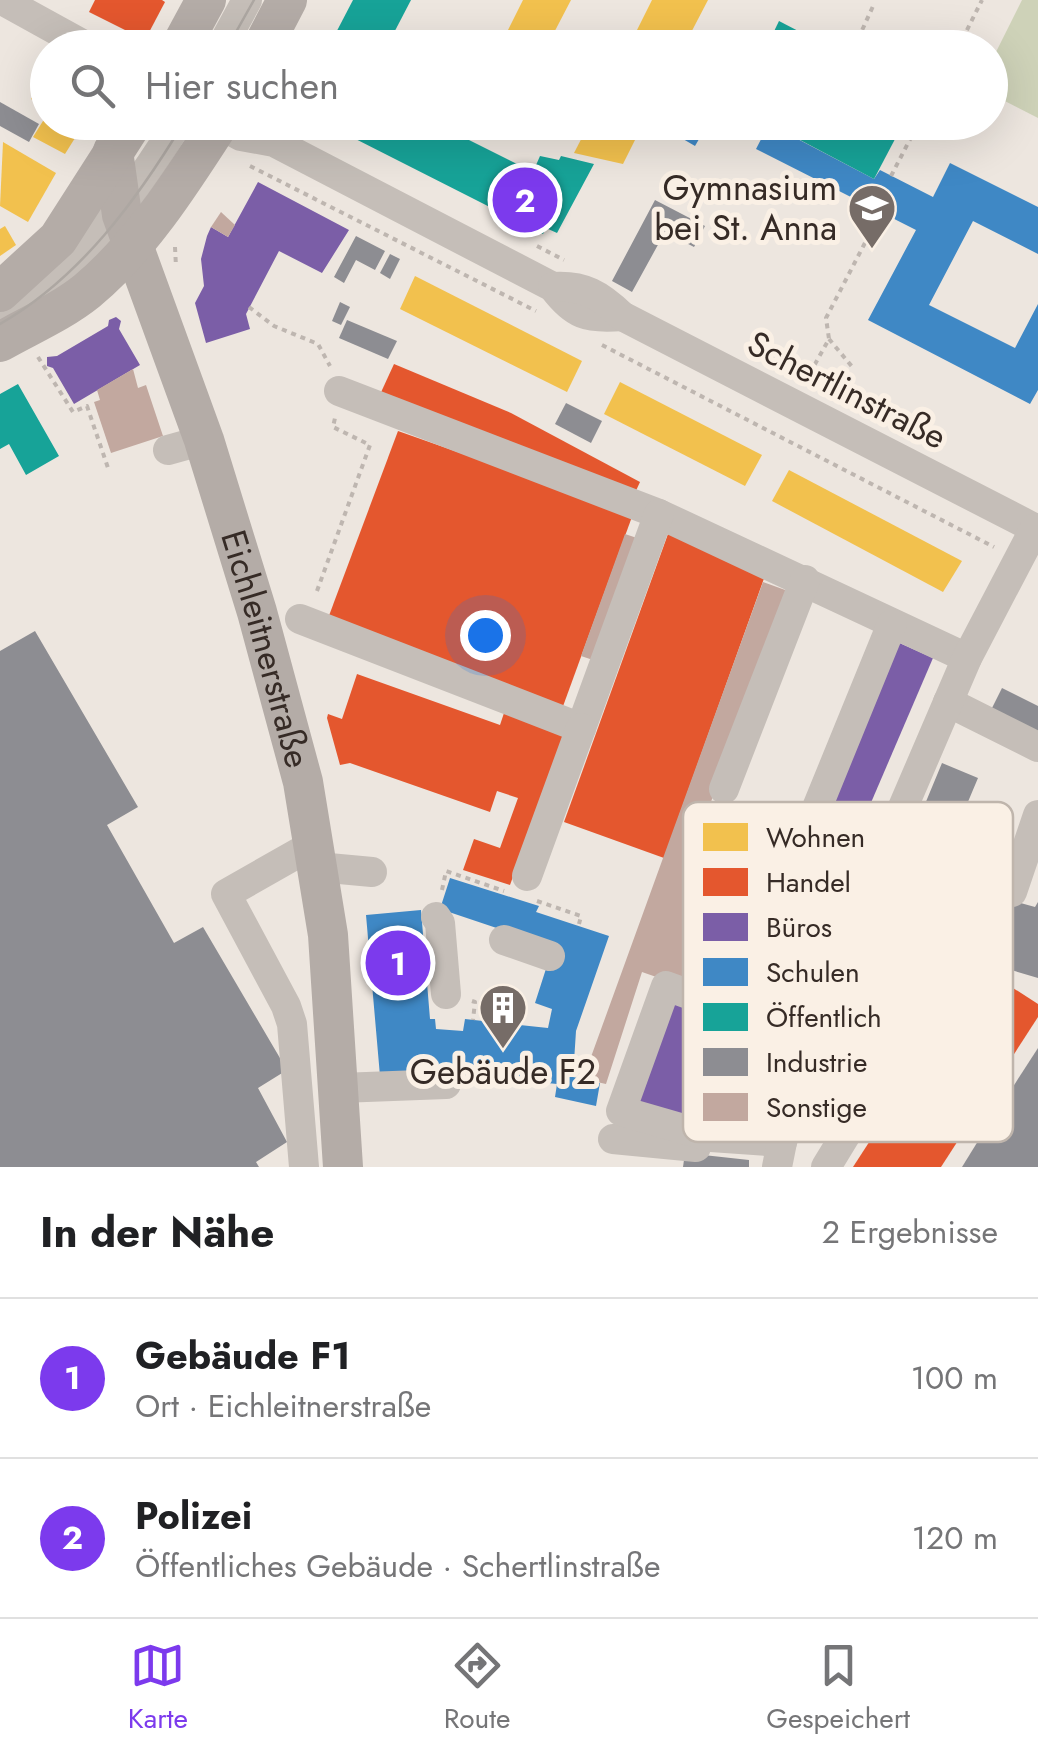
<!DOCTYPE html>
<html lang="de">
<head>
<meta charset="utf-8">
<style>
  :root { --surface:#fff; --page:#f6f6f6; --text:#202124; --muted:#757577; --line:#e0e0e0; --accent:#7c3aed }
  body { margin:0; font-family:Jost,sans-serif; background:var(--page); color:var(--text) }
  .you { position:absolute; left:485px; top:635px; width:35px; height:35px; margin:-25px; border:8px solid #fff; border-radius:50%; background:#1a73e8; box-shadow:0 0 0 15px #1a73e833 }
  .badge { display:grid; place-items:center; width:65px; height:65px; border-radius:50%; background:var(--accent); color:#fff; font-size:32px; font-weight:700 }
  .pin { position:absolute; translate:-50% -50%; border:5px solid #fff; box-shadow:0 2px 10px #0006 }
  .list { margin:0; padding:0; list-style:none }
  h2 { display:flex; justify-content:space-between; align-items:center; height:130px; margin:0; padding:0 40px; font-size:42px }
  h2 small { font-size:32px; font-weight:400; color:var(--muted) }
  .list li { display:grid; grid-template-columns:65px 1fr auto; gap:30px; align-items:center; box-sizing:border-box; height:160px; padding:0 40px; border-top:2px solid var(--line) }
  .list b { display:block; font-size:38px; white-space:nowrap }
  .list p { margin:0; font-size:32px; white-space:nowrap; color:var(--muted) }
  .list em { font-size:32px; font-style:normal; color:var(--muted) }
  .icon { flex:none; width:55px; height:55px; fill:none; stroke:currentColor; stroke-width:2; stroke-linecap:round; stroke-linejoin:round }
  .map { position:relative; flex:none; width:1038px; height:1167px; overflow:hidden }
  .search { position:absolute; background:var(--surface); box-shadow:0 10px 40px #0002; left:30px; right:30px; top:30px; height:110px; display:flex; align-items:center; gap:25px; box-sizing:border-box; padding:0 35px; border-radius:55px; color:var(--muted); font-size:38px }
  .sheet { height:450px; background:var(--surface) }
  nav { display:flex; justify-content:space-around; align-items:center; box-sizing:border-box; height:140px; border-top:2px solid var(--line); background:var(--surface); font-size:28px; color:var(--muted) }
  nav a { display:grid; justify-items:center; gap:5px }
  nav .on { color:var(--accent) }
  .map>svg:first-child { display:block }
  .green { fill:#ced2b8 }
  .homes { fill:#f2c14e }
  .shops { fill:#e4572e }
  .offices { fill:#7b5ea7 }
  .schools { fill:#3f88c5 }
  .public { fill:#17a398 }
  .industry { fill:#8d8d92 }
  .building { fill:#c2a89f }
  .lines { fill:none; stroke-linecap:round; stroke-linejoin:round }
  .path { stroke:#beb6b0; stroke-width:4; stroke-dasharray:5 5; stroke-linecap:butt }
  .minor { stroke:#c5beb8; stroke-width:30 }
  .major { stroke:#b4aca7; stroke-width:40 }
  .tram { stroke:#ada7a2; stroke-width:2.5 }
  .labels { text-anchor:middle; stroke-width:10; stroke-linejoin:round; paint-order:stroke }
  .poi-label { font-size:35px; fill:#362b26; stroke:#faf0e5; text-anchor:end }
  .street-label { font-size:35px; fill:#362b26; stroke:#faf0e5 }
  .key { fill:#faf0e5; stroke:#bfb5ac; stroke-width:2.5 }
  .key-label { font-size:28px; fill:#362b26 }
</style>
</head>
<body>
<div class="map">
<svg width="1038" height="1167" viewBox="0 0 1038 1167">
  <rect width="100%" height="100%" fill="#ede6df"/>
  <!-- green -->
  <path class="green" d="M1022,0h16v118l-47,-24v-32z"/>
  <!-- homes -->
  <g class="homes">
    <path d="M523,0h48l-25,48h-47z"/>
    <path d="M652,0h56l-25,48h-55z"/>
    <path d="M392,37l42,9v2h-48z"/>
    <path d="M48,71v38l-17,-10z"/>
    <path d="M48,113v9h37l-20,32 -32,-17z"/>
    <path d="M590,122h54l-21,42 -49,-11z"/>
    <path d="M3,142l53,31 -28,49 -28,-16z"/>
    <path d="M5,226l11,19 -16,11v-27z"/>
    <path d="M415,276l167,85 -15,31 -167,-83z"/>
    <path d="M620,382l142,73 -17,31 -141,-72z"/>
    <path d="M789,470l173,91 -19,31 -171,-91z"/>
  </g>
  <!-- shops -->
  <g class="shops">
    <path d="M95,0h67l3,2 -20,38 -56,-28z"/>
    <path d="M394,364l117,49 129,69 -6,13 -257,-94z"/>
    <path d="M398,431l235,83 -71,195 -235,-88z"/>
    <path d="M668,534l99,36 -103,288 -100,-36z"/>
    <path d="M357,674l143,51 4,-12 60,22 -54,150 -47,-15 11,-31 26,9 18,-50 -21,-7 -7,21 -140,-49 -10,2 -13,-47 1,-4 14,5z"/>
    <path d="M982,968l56,36v13l-97,150h-88z"/>
  </g>
  <!-- offices -->
  <g class="offices">
    <path d="M258,182l91,48 -27,43 -43,-22 -33,63 4,15 -44,14 -11,-40 9,-17 -3,-27 6,-23 4,-9 17,10z"/>
    <path d="M116,317l5,4 -2,8 21,36 -66,39 -21,-36 -6,-2v-9l10,-1 51,-30 1,-6z"/>
    <path d="M895,641l38,17 -72,168 -42,-17z"/>
    <path d="M670,1002l113,40 -31,85 -40,-14 -6,18 -79,-28z"/>
  </g>
  <!-- schools -->
  <g class="schools">
    <path d="M769,124l105,55 6,-9 53,27 17,-34 88,44v47l-65,-33 -44,84 86,43 23,-44v86l-8,14 -162,-84 48,-90 -160,-81z"/>
    <path d="M690,127l12,7 -7,12 -12,-7z"/>
    <path d="M450,878l89,28 -3,6 73,24 -33,95 -3,46 27,6 -4,23 -41,-9 2,-13 -97,-10v-3l-27,-3 1,5 -54,3 -14,-161 55,-5 9,109h5l1,10 27,2 2,-12 83,9 4,-19 -17,-6 18,-56 -113,-38z"/>
  </g>
  <!-- public -->
  <g class="public">
    <path d="M353,0h58l-25,48h-58z"/>
    <path d="M779,21l52,27h-65z"/>
    <path d="M322,122h111l100,50 7,-16 19,4 2,-4 33,8 -37,69 -11,-5 -3,6z"/>
    <path d="M766,122h138l-30,57z"/>
    <path d="M18,384l41,72 -33,19 -17,-31 -9,5v-55z"/>
  </g>
  <!-- industry -->
  <g class="industry">
    <path d="M0,102l39,22 -10,18 -29,-16z"/>
    <path d="M655,200l50,26 -11,21 -29,-15 -33,60 -20,-11z"/>
    <path d="M356,236l29,15 -10,19 -19,-10 -12,23 -10,-6z"/>
    <path d="M390,254l10,5 -10,20 -10,-6z"/>
    <path d="M340,302l10,5 -9,18 -9,-4z"/>
    <path d="M347,320l50,21 -9,18 -49,-21z"/>
    <path d="M566,403l36,18 -11,22 -36,-19z"/>
    <path d="M35,631l103,176 -31,18 67,118 29,-16 84,143 -29,18 29,54 -31,20 3,5h-259v-516z"/>
    <path d="M1002,688l36,18v28l-47,-24z"/>
    <path d="M942,763l36,15 -24,57 5,2 -5,13 -41,-17z"/>
    <path d="M902,884l89,25 4,-13 40,11 3,-5v76l-153,-46z"/>
    <path d="M1038,1048v119h-76l21,-34z"/>
    <path d="M685,1153l64,7v7h-66z"/>
  </g>
  <!-- building -->
  <g class="building">
    <path d="M221,212l14,13 -7,12 -17,-10z"/>
    <path d="M133,369l5,19 8,-3 17,51 -52,17 -17,-51 6,-2 -3,-10z"/>
    <path d="M625,534l18,6 -44,122 -18,-6z"/>
    <path d="M763,582l25,9 -80,219 72,26 -29,81 74,26 -17,49 -88,-31 -12,34 -66,-23 -36,112 -23,-5z"/>
  </g>
  <g class="lines">
    <!-- path -->
    <g class="path">
      <path d="M140,38l1,7"/>
      <path d="M854,48l20,-44"/>
      <path d="M958,48l24,-48"/>
      <path d="M250,166l286,145"/>
      <path d="M891,176l28,-54"/>
      <path d="M537,246l27,14"/>
      <path d="M175,247l1,20"/>
      <path d="M249,307l25,19 44,18 12,22"/>
      <path d="M829,339l25,30"/>
      <path d="M602,345l392,202"/>
      <path d="M38,357l35,55 14,-6 21,62"/>
      <path d="M805,382l24,-43 -3,-21 55,-106"/>
      <path d="M317,591l53,-146 -37,-18 2,-9"/>
      <path d="M442,890l4,-19 58,20"/>
      <path d="M537,901l44,15 -2,8"/>
      <path d="M472,1001l3,1 -2,18"/>
    </g>
    <!-- minor -->
    <g class="minor">
      <path d="M2,0l87,48"/>
      <path d="M221,48l26,-48"/>
      <path d="M215,122l26,14 33,6 279,145c21,28 34,32 69,29"/>
      <path d="M553,287c31,-2 47,8 69,29l416,214"/>
      <path d="M0,318c75,-45 133,-122 178,-196"/>
      <path d="M339,391l320,123 308,144"/>
      <path d="M168,450l36,-10"/>
      <path d="M300,619l281,109 78,-214"/>
      <path d="M948,702l90,45"/>
      <path d="M724,789l81,-209"/>
      <path d="M885,849l-73,-29 80,-196"/>
      <path d="M880,864l94,28h38l26,-77"/>
      <path d="M318,867l54,5"/>
      <path d="M527,876l54,-148"/>
      <path d="M436,917l4,6 6,71"/>
      <path d="M855,933l77,25 -1,34 -23,44"/>
      <path d="M504,940l46,16"/>
      <path d="M340,1088l106,-4"/>
      <path d="M613,1139l83,8"/>
      <path d="M782,1142l-71,-5 -90,-26 45,-125 149,54 61,45 -50,82"/>
      <path d="M304,1167l-12,-143 -6,-18 -60,-112 88,-50"/>
      <path d="M777,1167l5,-25 33,-102 70,-191 82,-191 68,-130"/>
    </g>
    <!-- major -->
    <g class="major">
      <path d="M180,48l26,-48"/>
      <path d="M262,48l25,-48"/>
      <path id="s1" d="M113,151l9,64 82,225 53,172 46,170 25,153 15,232"/>
      <path d="M0,292l58,-53 75,-117"/>
      <path d="M0,342c28,-16 61,-30 87,-51 54,-45 95,-110 133,-169"/>
    </g>
    <!-- tram -->
    <g class="tram">
      <path d="M227,48l27,-48"/>
      <path d="M0,324c80,-46 137,-124 184,-202"/>
    </g>
  </g>
  <!-- icons -->
  <defs>
    <g id="school-pin" transform="scale(2.5)"><path d="M0 17L-7.5 6A9.5 9.5 0 1 1 7.5 6Z" fill="#766c67" stroke="#faf0e5"/><path d="M0-5L7-2L0 1L-7-2ZM-4 1L0 2.5L4 1V4Q0 6-4 4Z" fill="#fff"/></g>
    <g id="building-pin" transform="scale(2.5)"><path d="M0 17L-7.5 6A9.5 9.5 0 1 1 7.5 6Z" fill="#766c67" stroke="#faf0e5"/><path d="M-4-6H4V6H1V3H-1V6H-4ZM-2.5-4.3h1.7v1.8h-1.7ZM.8-4.3h1.7v1.8H.8ZM-2.5-1h1.7V.8h-1.7ZM.8-1h1.7V.8H.8Z" fill="#fff"/></g>
  </defs>
  <g fill-rule="evenodd">
    <use href="#school-pin" x="872" y="208"/>
    <use href="#building-pin" x="503" y="1008"/>
  </g>
  <g class="labels">
    <!-- poi labels -->
    <g class="poi-label">
      <text x="837" y="200">Gymnasium<tspan x="837" dy="40">bei St. Anna</tspan></text>
      <text x="503" y="1084" text-anchor="middle">Gebäude F2</text>
    </g>
    <!-- street labels -->
    <g class="street-label">
      <text transform="translate(847 390) rotate(27)" y="12">Schertlinstraße</text>
      <text dy="12" stroke="none"><textPath href="#s1" startOffset="522">Eichleitnerstraße</textPath></text>
    </g>
  </g>
  <!-- legend -->
  <rect x="683" y="802" width="330" height="340" rx="15" class="key"/>
  <rect x="703" y="823" width="45" height="28" fill="#f2c14e"/>
  <rect x="703" y="868" width="45" height="28" fill="#e4572e"/>
  <rect x="703" y="913" width="45" height="28" fill="#7b5ea7"/>
  <rect x="703" y="958" width="45" height="28" fill="#3f88c5"/>
  <rect x="703" y="1003" width="45" height="28" fill="#17a398"/>
  <rect x="703" y="1048" width="45" height="28" fill="#8d8d92"/>
  <rect x="703" y="1093" width="45" height="28" fill="#c2a89f"/>
  <g class="key-label">
    <text x="766" y="847">Wohnen</text>
    <text x="766" y="892">Handel</text>
    <text x="766" y="937">Büros</text>
    <text x="766" y="982">Schulen</text>
    <text x="766" y="1027">Öffentlich</text>
    <text x="766" y="1072">Industrie</text>
    <text x="766" y="1117">Sonstige</text>
  </g>
</svg>
<div class="you"></div>
<div class="pin badge" style="left:398px;top:963px">1</div>
<div class="pin badge" style="left:525px;top:200px">2</div>
<div class="search"><svg class="icon" aria-label="search" viewBox="0 0 24 24"><circle cx="10" cy="10" r="6"/><path d="M15 15l6 6"/></svg>Hier suchen</div>
</div>
<section class="sheet">
<h2>In der Nähe<small>2 Ergebnisse</small></h2>
<ul class="list">
<li><span class="badge">1</span><div><b>Gebäude F1</b><p>Ort · Eichleitnerstraße</p></div><em>100 m</em></li>
<li><span class="badge">2</span><div><b>Polizei</b><p>Öffentliches Gebäude · Schertlinstraße</p></div><em>120 m</em></li>
</ul>
</section>
<nav>
<a class="on"><svg class="icon" aria-label="map" viewBox="0 0 24 24"><path d="M3 6l6-2 6 2 6-2v14l-6 2-6-2-6 2zM9 4v14M15 6v14"/></svg>Karte</a>
<a><svg class="icon" aria-label="directions" viewBox="0 0 24 24"><path d="M12 3l9 9-9 9-9-9zM9 14v-3h6M13 9l2 2-2 2"/></svg>Route</a>
<a><svg class="icon" aria-label="saved" viewBox="0 0 24 24"><path d="M7 4h10v16l-5-4-5 4z"/></svg>Gespeichert</a>
</nav>
</body>
</html>
